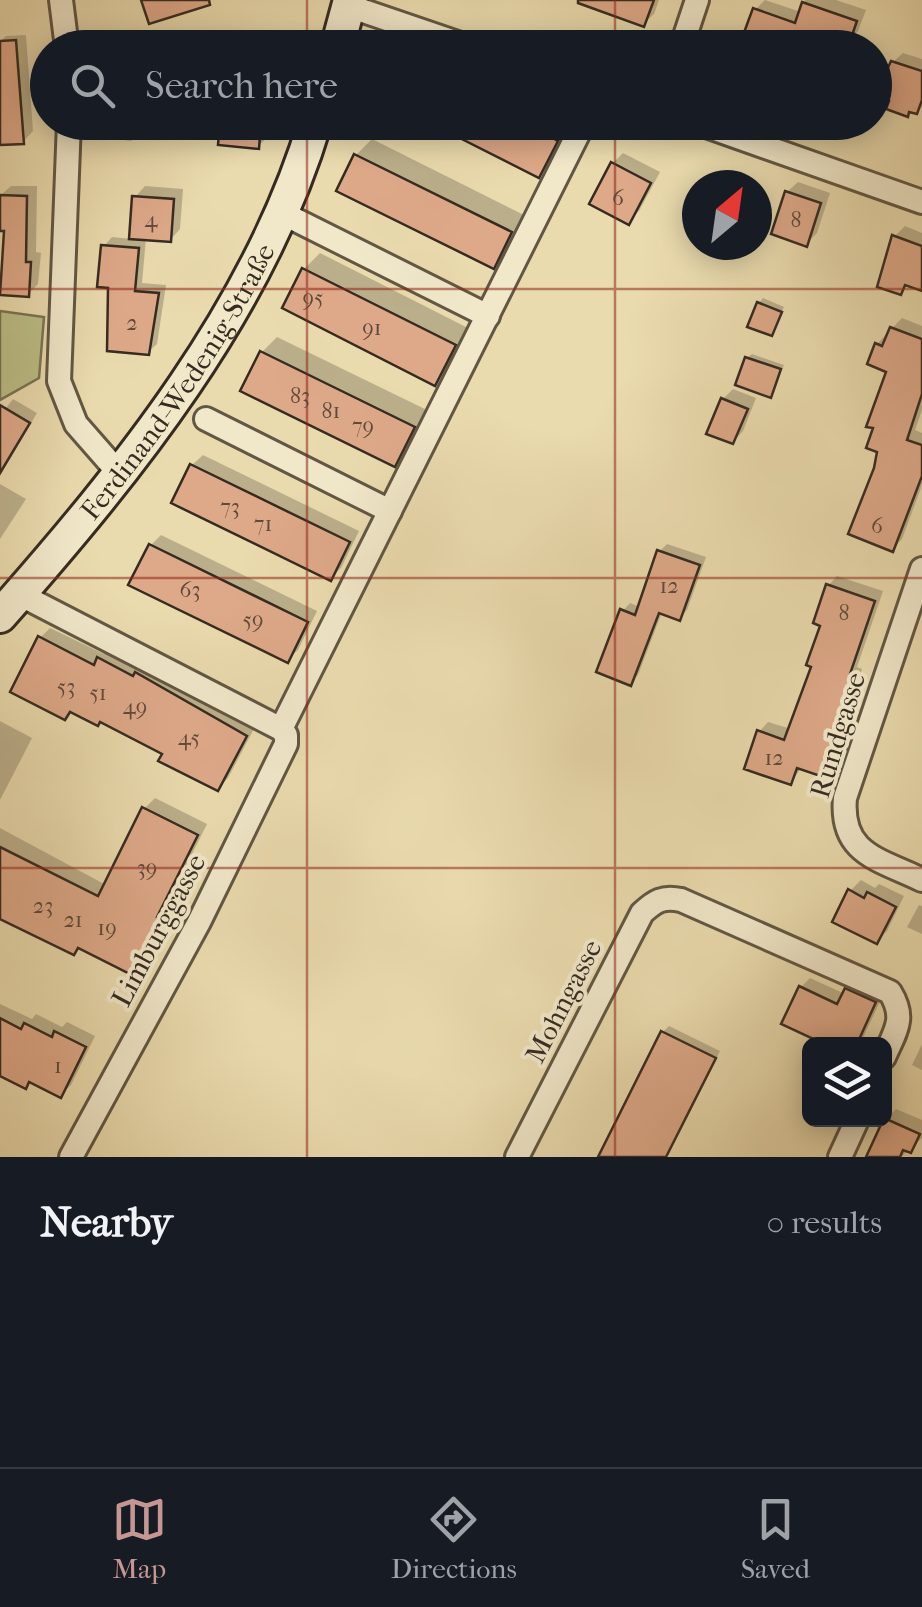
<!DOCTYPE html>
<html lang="en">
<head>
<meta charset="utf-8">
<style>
  :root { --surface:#171b24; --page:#242831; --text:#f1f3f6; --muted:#9ea1a6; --line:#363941; --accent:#c59692 }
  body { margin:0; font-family:"IM FELL French Canon",serif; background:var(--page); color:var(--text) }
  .controls { position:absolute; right:30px; bottom:30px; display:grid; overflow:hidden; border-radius:15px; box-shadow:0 5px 25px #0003 }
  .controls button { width:90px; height:90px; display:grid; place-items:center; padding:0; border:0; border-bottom:2px solid var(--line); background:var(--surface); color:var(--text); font:50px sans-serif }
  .compass { position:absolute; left:682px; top:170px; width:90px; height:90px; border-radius:50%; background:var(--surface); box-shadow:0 5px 25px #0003; rotate:29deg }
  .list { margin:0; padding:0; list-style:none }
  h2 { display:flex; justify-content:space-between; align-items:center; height:130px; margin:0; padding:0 40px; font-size:42px }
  h2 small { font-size:32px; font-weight:400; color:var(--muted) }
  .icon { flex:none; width:55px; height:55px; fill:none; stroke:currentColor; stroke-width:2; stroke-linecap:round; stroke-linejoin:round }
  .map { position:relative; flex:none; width:922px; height:1157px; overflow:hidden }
  .search { position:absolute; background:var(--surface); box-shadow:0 5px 25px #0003; left:30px; right:30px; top:30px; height:110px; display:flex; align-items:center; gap:25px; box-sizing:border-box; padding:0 35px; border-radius:55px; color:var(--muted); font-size:38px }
  .sheet { height:310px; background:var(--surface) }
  nav { display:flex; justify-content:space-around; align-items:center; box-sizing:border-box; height:140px; border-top:2px solid var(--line); background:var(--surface); font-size:28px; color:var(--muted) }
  nav a { display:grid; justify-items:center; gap:5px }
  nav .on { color:var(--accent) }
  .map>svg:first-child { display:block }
  .green { fill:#bcbe87; stroke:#787454; stroke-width:2.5 }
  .shadow { fill:#0003 }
  .building { fill:#dea989; stroke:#352b21; stroke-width:2.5 }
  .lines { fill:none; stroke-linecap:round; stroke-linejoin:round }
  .street-casing { stroke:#625744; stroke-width:28 }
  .secondary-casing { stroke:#352b21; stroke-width:38 }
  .street { stroke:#f1e8ca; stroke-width:22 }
  .secondary { stroke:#f1e8ca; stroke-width:32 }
  .grid { fill:none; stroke:#8f2418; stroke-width:2.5; stroke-opacity:0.55 }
  .labels { text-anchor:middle; stroke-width:8; stroke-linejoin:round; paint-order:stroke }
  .number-label { font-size:22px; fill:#5f4a3b }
  .street-label { font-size:28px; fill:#352b21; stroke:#f1e8ca }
</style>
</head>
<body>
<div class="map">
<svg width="922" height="1157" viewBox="0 0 922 1157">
  <rect width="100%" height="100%" fill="#eadbae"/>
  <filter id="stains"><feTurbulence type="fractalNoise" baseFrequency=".002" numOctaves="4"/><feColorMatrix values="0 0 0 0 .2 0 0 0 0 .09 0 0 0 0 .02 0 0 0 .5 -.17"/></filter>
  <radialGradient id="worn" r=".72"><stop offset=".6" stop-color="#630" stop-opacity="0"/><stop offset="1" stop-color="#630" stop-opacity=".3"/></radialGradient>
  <!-- green -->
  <path class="green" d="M0,311l44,6 -5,61 -39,22z"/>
  <!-- shadow -->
  <g class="shadow">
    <path d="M607,0h52l-5,14 -11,10z"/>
    <path d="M765,0l36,12 4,-12h31l30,10 -8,21 -10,11 -6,-3 -3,9h-63l-21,-38z"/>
    <path d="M246,32l38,3 -1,13h-46l1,-7z"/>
    <path d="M26,35l7,96 -10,11 -23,-100 6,-6z"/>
    <path d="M903,53l19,6v47l-5,5 -24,-49z"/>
    <path d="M101,122h40l-1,10 -9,9 -31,-4z"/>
    <path d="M222,122h51l-5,3 -1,13 -9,8z"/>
    <path d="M433,122h133l6,3 -17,34 -16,16z"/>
    <path d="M372,139l154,77 -17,34 -16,16 -154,-76 17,-35z"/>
    <path d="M623,153l37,19 -21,39 -11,11 -36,-20 21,-39z"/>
    <path d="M798,182l32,11 -13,40 -11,11 -19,-52z"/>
    <path d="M11,186h26l-1,66 5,1 -3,31 -10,10 -21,-65h-7v-33z"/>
    <path d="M145,186l38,3 -3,40 -10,11 -24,-2 -4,45 24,2 -9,59 -9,8 -37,-66 -7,-40 8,-9 20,2 3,-42z"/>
    <path d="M905,226l17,7v55l-13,-4 -9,8 -6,-55z"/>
    <path d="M320,253l150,76 -20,38 -15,16 -150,-76 19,-38z"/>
    <path d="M763,298l21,9 -13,26 -12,-30z"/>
    <path d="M902,318l20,8v84l-7,20 7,3v52l-20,54 -10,10 -16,-80 13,-99 -12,-26z"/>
    <path d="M277,337l152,74 -19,37 -15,16 -133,-112z"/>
    <path d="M752,354l32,11 -13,30 -24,-37z"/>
    <path d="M733,389l23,9 -13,33 -10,11 -10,-43z"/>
    <path d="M13,399l24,14 -37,63v-60z"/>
    <path d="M203,455l156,76 -18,37 -11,10 -138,-113z"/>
    <path d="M0,484l26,15 -26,40z"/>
    <path d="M161,535l156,76 -19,39 -11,10 -136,-115z"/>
    <path d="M667,544l39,13 -19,53 -7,8 -18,-6 -24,63 -8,8 -7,-72 7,-8 10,4 19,-55z"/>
    <path d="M837,576l46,15 -26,76 5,2 -19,57 14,4 -13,38 -10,10 -32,-11 -11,15 -32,-50 9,-10 23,7 23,-64 14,-79z"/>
    <path d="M50,628l54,26 6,-6 146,77 -28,53 -10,10 -53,-35 -64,-33 -29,-10 -7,7 -25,-79z"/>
    <path d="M0,721l32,17 -32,62z"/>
    <path d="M155,798l52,26 -41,82 4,2 -26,54 -11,11 -54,-27 -79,-29v-89l106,57 38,-76z"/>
    <path d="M861,880l14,8 4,-4 25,12 -17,35 -11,10 -26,-50z"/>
    <path d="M919,905l3,1v28l-15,-7z"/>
    <path d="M810,978l35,16 11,-13 28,12 -24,51h-40l2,-3 -21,-54z"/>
    <path d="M0,1004l32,15 4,-5 26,13 5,-5 28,14 -24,49 -11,10 -29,-15 -31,-6z"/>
    <path d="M669,1026l51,25 -53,106h-66l62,-125z"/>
    <path d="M922,1044v26l-10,-5z"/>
    <path d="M896,1109l26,11v18l-21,19h-17l2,-38z"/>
  </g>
  <!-- building -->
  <g class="building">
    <path d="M141,0h68l1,5 -61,19z"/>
    <path d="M578,0h76l-10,27 -66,-24z"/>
    <path d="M802,2l55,19 -8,23 -13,-4 -2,8h-66l-26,-10 11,-30 42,15z"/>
    <path d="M16,40l8,104 -24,1v-104z"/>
    <path d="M891,61l31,10v29l-5,14 -8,-2 -1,5 -22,-8 3,-8 -14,-5z"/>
    <path d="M220,122h41l-2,27 -41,-4z"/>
    <path d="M428,122h93l37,19 -19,37z"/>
    <path d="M354,154l158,78 -18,37 -158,-78z"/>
    <path d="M611,162l40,21 -22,42 -40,-21z"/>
    <path d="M785,191l36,12 -14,44 -36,-13z"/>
    <path d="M0,195l27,1 -1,66h5l-2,35 -29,-2 4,-64h-4z"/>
    <path d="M132,196l42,3 -3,43 -42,-3z"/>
    <path d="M892,235l30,11v45l-17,-6 -4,10 -24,-8z"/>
    <path d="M101,245l38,3 -4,43 24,2 -10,62 -42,-4 1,-63 -11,-1z"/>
    <path d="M302,268l154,77 -21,41 -153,-78z"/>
    <path d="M757,302l25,10 -10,24 -25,-9z"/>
    <path d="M890,327l32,12v55l-15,46 15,5v31l-29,76 -45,-18 26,-66 3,-16 -11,-4 7,-20 -7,-1 20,-55 -19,-8 8,-21 7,3z"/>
    <path d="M260,351l155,76 -20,40 -155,-76z"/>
    <path d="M745,357l36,12 -10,29 -36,-13z"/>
    <path d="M721,398l27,11 -15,35 -27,-10z"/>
    <path d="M0,405l30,18 -30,50z"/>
    <path d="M190,464l160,78 -19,39 -160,-78z"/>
    <path d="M149,544l159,78 -20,41 -160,-78z"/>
    <path d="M657,550l43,15 -20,56 -21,-8 -28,73 -35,-14 24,-63 15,6z"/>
    <path d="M826,584l49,17 -26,76 5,2 -19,56 14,5 -14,41 -38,-13 -6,17 -47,-16 13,-39 27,10 27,-73 -5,-2 14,-39 -7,-3z"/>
    <path d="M38,636l56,29 3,-8 36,19 2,-4 112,64 -29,55 -60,-30 4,-7 -62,-32 -2,4 -28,-14 -5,8 -55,-28z"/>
    <path d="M142,807l56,28 -41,82 5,2 -28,57 -56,-28 -4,7 -74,-36v-72l98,49z"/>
    <path d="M848,889l16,9 3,-6 29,15 -19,37 -45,-22z"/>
    <path d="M799,986l38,18 8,-16 31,14 -19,42h-33l-43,-20z"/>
    <path d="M0,1018l21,11 3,-6 28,14 2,-6 32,16 -25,51 -32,-16 -3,7 -26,-13z"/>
    <path d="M661,1031l55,27 -50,99h-68z"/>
    <path d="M884,1118l36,16 -9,19 -8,-3 -3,7h-34z"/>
  </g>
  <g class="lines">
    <!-- street casing -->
    <g class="street-casing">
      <g id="street">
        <path d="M61,0l6,48"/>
        <path d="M349,6l123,42"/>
        <path d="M681,48l16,-48"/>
        <path d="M69,122l-10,259 17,43 42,48"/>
        <path d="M695,122l227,80"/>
        <path d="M280,212l208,104"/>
        <path d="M206,419l184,92"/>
        <path d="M922,569l-77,229c-5,56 34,61 77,82"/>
        <path d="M19,594l262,135 5,6v9l-87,178 -128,235"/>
        <path d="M281,729l303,-607"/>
        <path d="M517,1157l125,-244c13,-12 21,-17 39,-13l209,92c16,26 6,38 -6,65"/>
        <path d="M840,1157l17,-37"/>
      </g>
    </g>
    <!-- secondary casing -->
    <g class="secondary-casing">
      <g id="secondary">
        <path d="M337,48l13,-48"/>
        <path id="s1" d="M0,616c127,-144 259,-306 315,-494"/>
      </g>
    </g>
    <!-- street -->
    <use href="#street" class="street"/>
    <!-- secondary -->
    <use href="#secondary" class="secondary"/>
  </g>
  <!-- grid -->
  <path class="grid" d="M307,0v48M615,0v48M307,122v1035M615,122v1035M0,289h922M0,578h922M0,868h922"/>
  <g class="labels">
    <!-- number labels -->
    <g class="number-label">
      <text x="618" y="205">6</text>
      <text x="151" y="227">4</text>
      <text x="796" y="227">8</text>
      <text x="313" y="305">95</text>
      <text x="132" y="330">2</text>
      <text x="372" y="335">91</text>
      <text x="300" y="403">83</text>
      <text x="331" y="418">81</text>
      <text x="363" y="433">79</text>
      <text x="230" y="514">73</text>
      <text x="263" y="531">71</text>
      <text x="877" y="533">6</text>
      <text x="669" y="593">12</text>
      <text x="190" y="597">63</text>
      <text x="844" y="620">8</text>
      <text x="253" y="627">59</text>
      <text x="66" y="694">53</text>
      <text x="98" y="700">51</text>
      <text x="135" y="714">49</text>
      <text x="189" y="745">45</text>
      <text x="774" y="765">12</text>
      <text x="147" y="875">39</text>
      <text x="43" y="913">23</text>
      <text x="73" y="927">21</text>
      <text x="107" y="935">19</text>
      <text x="58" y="1073">1</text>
    </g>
    <!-- street labels -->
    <g class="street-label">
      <text dy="10" stroke="none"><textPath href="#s1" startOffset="295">Ferdinand-Wedenig-Straße</textPath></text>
      <text transform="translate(837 735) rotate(-73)" y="10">Rundgasse</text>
      <text transform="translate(158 930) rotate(-62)" y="10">Limburggasse</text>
      <text transform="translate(563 1001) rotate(-63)" y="10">Mohngasse</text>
    </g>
  </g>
  <rect width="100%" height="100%" filter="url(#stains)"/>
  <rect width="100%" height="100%" fill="url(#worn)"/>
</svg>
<div class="controls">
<button><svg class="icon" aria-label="layers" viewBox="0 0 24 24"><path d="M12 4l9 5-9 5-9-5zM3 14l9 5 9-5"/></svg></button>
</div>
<svg class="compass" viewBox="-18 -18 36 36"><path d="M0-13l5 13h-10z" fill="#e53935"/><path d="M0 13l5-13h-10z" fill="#9ea1a6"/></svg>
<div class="search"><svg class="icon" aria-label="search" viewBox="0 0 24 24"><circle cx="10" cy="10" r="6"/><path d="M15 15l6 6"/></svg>Search here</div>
</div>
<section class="sheet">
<h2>Nearby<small>0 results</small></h2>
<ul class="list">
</ul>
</section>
<nav>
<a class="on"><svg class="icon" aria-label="map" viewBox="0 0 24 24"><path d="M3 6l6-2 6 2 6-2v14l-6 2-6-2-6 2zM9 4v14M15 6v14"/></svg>Map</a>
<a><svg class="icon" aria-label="directions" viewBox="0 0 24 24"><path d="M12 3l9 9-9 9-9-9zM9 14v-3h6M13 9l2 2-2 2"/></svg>Directions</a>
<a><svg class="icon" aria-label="saved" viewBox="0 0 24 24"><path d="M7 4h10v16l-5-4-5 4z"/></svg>Saved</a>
</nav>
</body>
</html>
